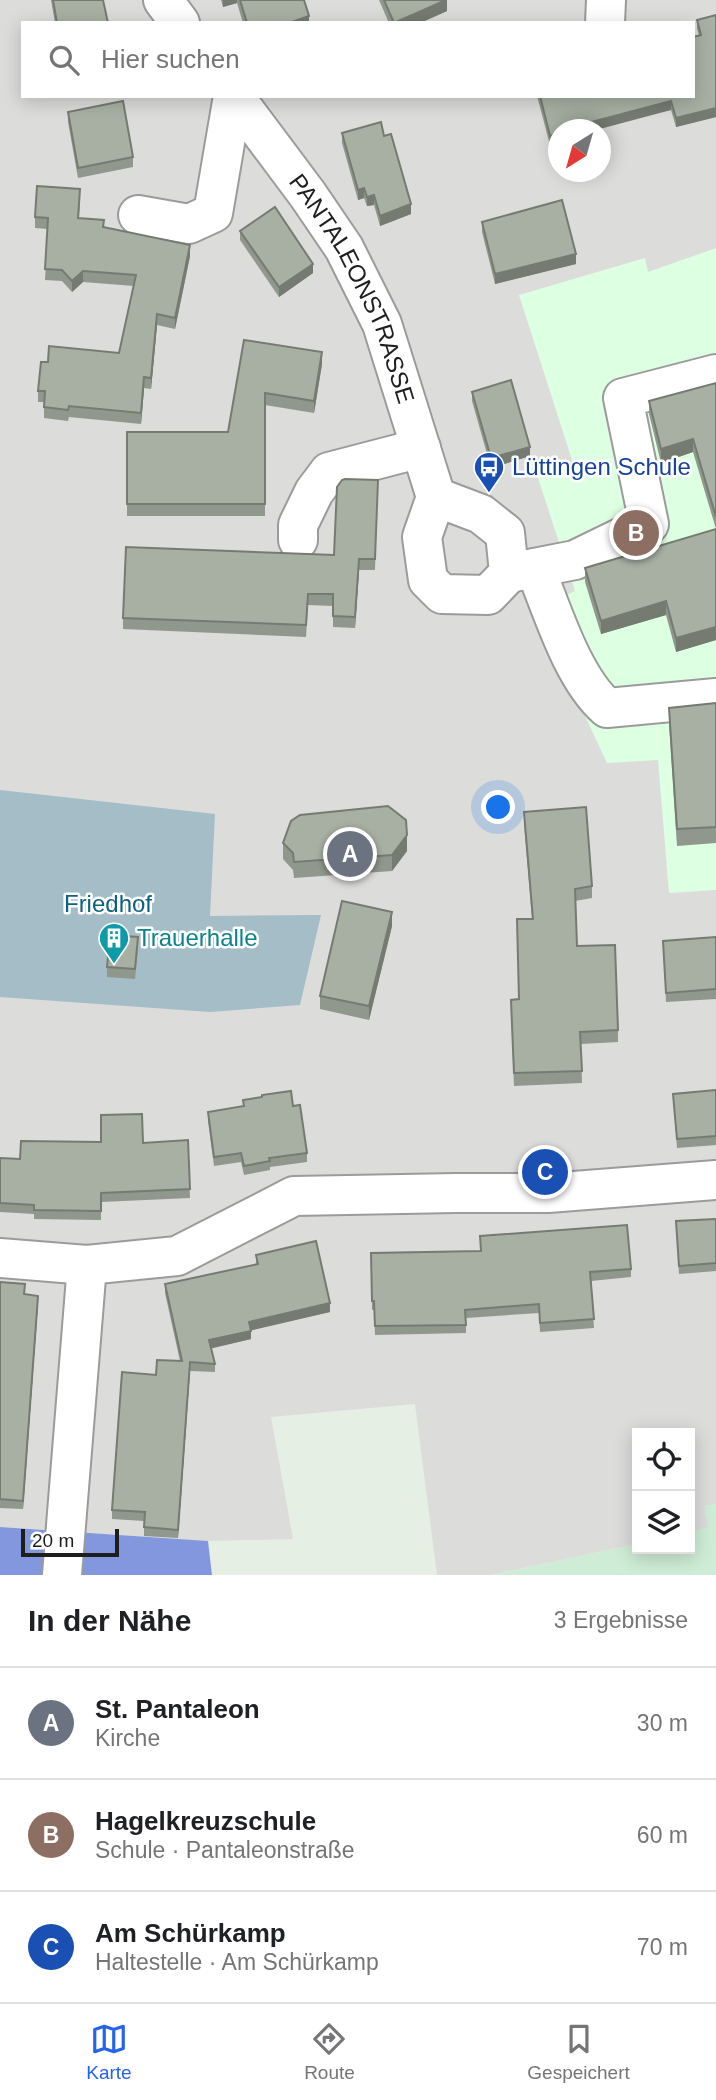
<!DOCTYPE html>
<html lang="de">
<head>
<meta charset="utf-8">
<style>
  :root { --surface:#fff; --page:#f6f6f6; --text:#202124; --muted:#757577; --line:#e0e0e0; --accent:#2563eb }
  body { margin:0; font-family:Arial,sans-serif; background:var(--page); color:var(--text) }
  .controls { position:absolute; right:21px; bottom:21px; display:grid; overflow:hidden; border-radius:0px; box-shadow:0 4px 18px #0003 }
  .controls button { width:63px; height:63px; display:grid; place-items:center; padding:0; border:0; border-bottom:2px solid var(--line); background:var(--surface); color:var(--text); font:35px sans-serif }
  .compass { position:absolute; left:548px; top:119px; width:63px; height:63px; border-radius:50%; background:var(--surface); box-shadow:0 4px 18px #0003; rotate:217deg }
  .scale { position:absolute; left:21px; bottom:18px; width:98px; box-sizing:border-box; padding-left:7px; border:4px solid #1e1e1e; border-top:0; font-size:19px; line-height:24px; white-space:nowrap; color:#1e1e1e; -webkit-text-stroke:5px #fff; paint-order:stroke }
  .you { position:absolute; left:499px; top:808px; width:24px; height:24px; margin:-18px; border:5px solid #fff; border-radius:50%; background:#1a73e8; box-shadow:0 0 0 10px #1a73e833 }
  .badge { display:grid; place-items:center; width:46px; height:46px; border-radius:50%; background:var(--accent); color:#fff; font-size:23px; font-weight:700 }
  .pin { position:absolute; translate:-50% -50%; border:4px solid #fff; box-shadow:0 2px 7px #0006 }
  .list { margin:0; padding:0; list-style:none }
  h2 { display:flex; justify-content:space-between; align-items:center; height:91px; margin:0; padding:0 28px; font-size:30px }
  h2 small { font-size:23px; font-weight:400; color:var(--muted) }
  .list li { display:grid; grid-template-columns:46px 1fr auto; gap:21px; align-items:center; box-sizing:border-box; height:112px; padding:0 28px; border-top:2px solid var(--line) }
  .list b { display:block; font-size:26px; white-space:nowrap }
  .list p { margin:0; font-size:23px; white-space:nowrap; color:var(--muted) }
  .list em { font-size:23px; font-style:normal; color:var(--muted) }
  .icon { flex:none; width:38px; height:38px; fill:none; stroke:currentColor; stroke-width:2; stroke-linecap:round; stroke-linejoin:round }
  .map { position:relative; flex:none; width:716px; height:1575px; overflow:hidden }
  .search { position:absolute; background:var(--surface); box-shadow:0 4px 18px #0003; left:21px; right:21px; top:21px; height:77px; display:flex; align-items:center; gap:18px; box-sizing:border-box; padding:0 24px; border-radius:0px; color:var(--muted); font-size:26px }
  .sheet { height:427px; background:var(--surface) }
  nav { display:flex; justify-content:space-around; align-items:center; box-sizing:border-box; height:98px; border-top:2px solid var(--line); background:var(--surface); font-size:19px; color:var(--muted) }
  nav a { display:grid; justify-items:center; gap:4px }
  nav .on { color:var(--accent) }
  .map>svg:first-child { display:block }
  .residential { fill:#dcdcdb; fill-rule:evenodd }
  .education { fill:#ddffe2 }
  .farmland { fill:#cfedd6 }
  .cemetery { fill:#a5bdc7 }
  .pitch { fill:#8297dd }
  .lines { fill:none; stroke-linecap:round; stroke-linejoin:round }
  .minor-casing { stroke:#9b9b9b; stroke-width:42 }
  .minor { stroke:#fff; stroke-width:38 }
  .wall { fill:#90978c }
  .shaded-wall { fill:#767b72 }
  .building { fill:#a8b0a3; stroke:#767b72; stroke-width:2 }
  .labels { text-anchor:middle; stroke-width:5; stroke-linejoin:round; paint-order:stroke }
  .street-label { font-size:24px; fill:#1e1e1e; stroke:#fff }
  .transit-label { font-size:24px; fill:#164399; stroke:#fff; text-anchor:start }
  .park-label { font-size:24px; fill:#0d617b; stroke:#fff }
  .culture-label { font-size:24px; fill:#0d838f; stroke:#fff; text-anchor:start }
</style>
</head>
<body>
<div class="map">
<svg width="716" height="1575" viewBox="0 0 716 1575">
  <rect width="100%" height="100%" fill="#e6efe4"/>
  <!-- residential -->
  <path class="residential" d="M0,0h716v1504l-11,2 4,22 -19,4v-99h-53v111l-147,31h-53l-22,-171 -144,13 22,122 -85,2 -208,-14zM23,23h670v73h-670zM558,130h42v42h-42z"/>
  <!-- education -->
  <path class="education" d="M716,248v642l-47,3 -11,-133 -51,3 -72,-154 40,-18 -38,-116 36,-12 -54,-168 126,-37 3,14z"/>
  <!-- farmland -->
  <path class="farmland" d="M716,1504v71h-226l147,-31v5h53v-17l18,-4 -4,-22z"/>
  <!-- cemetery -->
  <path class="cemetery" d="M0,790l215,24 -5,102 111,-1 -21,90 -90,7 -210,-15z"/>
  <!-- pitch -->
  <path class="pitch" d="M0,1527l208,14 4,34h-212z"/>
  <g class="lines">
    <!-- minor casing -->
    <g class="minor-casing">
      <g id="minor">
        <path d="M163,0l17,23"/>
        <path d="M605,23l1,-23"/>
        <path id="s1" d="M234,96l74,99 36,53 38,76 54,173"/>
        <path d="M138,215l51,9 24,-11 20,-117"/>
        <path d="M436,497l45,17 24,19 4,40 -21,22 -46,-1 -14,-14 -6,-43z"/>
        <path d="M298,540v-15l16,-33 15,-20 92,-24"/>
        <path d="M535,568c18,44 37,109 72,140l109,-10"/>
        <path d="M509,573l66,-13 74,-36 -26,-126 93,-24"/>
        <path d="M0,1258l87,7 90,-9 117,-60 162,-3h92l168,-13"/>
        <path d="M62,1575l25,-310"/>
      </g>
    </g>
    <!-- minor -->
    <use href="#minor" class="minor"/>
  </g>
  <!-- wall -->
  <g class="wall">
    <path d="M51,0h52l5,23h-53z"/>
    <path d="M221,0h83l5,23h-66l-6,-20 -14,4z"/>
    <path d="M379,0h68v11l-27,12h-31z"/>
    <path d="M716,15v102l-40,10 -5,-17 -113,20 -4,31 2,-18 -6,2 -13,-49h156l6,-61 -2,-6v-9z"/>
    <path d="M68,112l65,45v10l-55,11 -10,-56z"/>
    <path d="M342,133l42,3 27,78 -31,12 -6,-21 -7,1 -3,-8 -6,2 -16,-57z"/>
    <path d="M80,200l-1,18 111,38 -15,73 -18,-4 -6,64 -7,-1 -3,36 -72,-7 -1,4 -24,-3v-16h-6v-11l10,-29 71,-9 15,-67 -51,-4 -11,10 -10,-11 -17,-1 3,-51 -13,-1v-11z"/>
    <path d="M482,222l94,42 -81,20 -13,-52z"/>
    <path d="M240,231l73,42 -34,24 -39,-57z"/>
    <path d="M244,340l78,24 -8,49 -49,-8v111h-138v-84h101z"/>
    <path d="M716,383v257l-40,12 -10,-37 -65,19 -16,-52v-14l131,-39 -23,-77 -32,11 -12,-49v-13z"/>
    <path d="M472,392l58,64 -39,12 -19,-67z"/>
    <path d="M378,480l-3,90h-16l-4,58 -22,-1v-21l-25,-1 -2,32 -183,-8v-11l211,-63z"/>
    <path d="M716,703v140l-39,3 -8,-122v-16z"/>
    <path d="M524,812l68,74v12l-17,3 2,45 41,84v12l-37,2 1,39 -68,3 -3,-74 8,-13 13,-80 -8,-95z"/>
    <path d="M283,843l124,8 -15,20 -98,7 -1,-8 -10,-11z"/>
    <path d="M392,926l-23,94 -49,-11v-13z"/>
    <path d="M716,937v62l-50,3 -3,-61z"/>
    <path d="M138,947l-3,32 -28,-2v-10z"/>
    <path d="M716,1090v55l-39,3 -4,-54z"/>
    <path d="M243,1100l50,6 14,47v9l-37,5v3l-26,5 -3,-13 -27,4 -6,-45v-9l35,-6z"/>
    <path d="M188,1140l2,58 -89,4v18l-67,-1v-5l-34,-2v-54l20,1 123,-16z"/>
    <path d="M716,1219v52l-37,3 -3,-53z"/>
    <path d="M480,1236l151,33v8l-40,4 3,47 -54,4 -1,-19 -73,5v15l-91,2 -1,-25h-2l-1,-57 109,-2z"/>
    <path d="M256,1255l74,57 -79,18v9l-40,9 4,16v8l-25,-1 -12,167 -34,-2v-15l-32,-2v-9l44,-135 24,-14 -15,-68v-9l91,-20z"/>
    <path d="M0,1282l25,13 13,9 -15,205 -23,-1z"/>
  </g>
  <!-- shaded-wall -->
  <g class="shaded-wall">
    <path d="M223,0h14v3l-14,4z"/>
    <path d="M447,0v11l-27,12h-26z"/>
    <path d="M309,16v7h-20z"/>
    <path d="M671,101v9l-75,20h-12v-6z"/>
    <path d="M716,108v9l-40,10v-9z"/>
    <path d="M558,133v9l-8,3v-9z"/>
    <path d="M558,150v9l-4,2v-9z"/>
    <path d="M364,188v10l-6,2v-10z"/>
    <path d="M374,195v10l-7,1v-9z"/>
    <path d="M411,204v10l-31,12v-10z"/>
    <path d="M190,245v11l-15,73v-11z"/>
    <path d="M576,254v10l-81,20v-10z"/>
    <path d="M313,264v9l-34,24v-10z"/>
    <path d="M83,271v11l-11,10v-11z"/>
    <path d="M157,314v11l-6,64v-11z"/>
    <path d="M322,352v12l-8,49v-12z"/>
    <path d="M144,377v11l-3,36v-11z"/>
    <path d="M693,439v13l-32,11v-14z"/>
    <path d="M530,447v9l-39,12v-10z"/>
    <path d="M359,559v11l-4,58v-11z"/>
    <path d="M666,601v14l-65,19v-13z"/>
    <path d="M716,627v13l-40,12v-14z"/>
    <path d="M407,835v16l-15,20v-16z"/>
    <path d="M392,912v14l-23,94v-14z"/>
    <path d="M38,1296v8l-15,205v-8z"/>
    <path d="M330,1303v9l-81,19v-9z"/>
    <path d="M251,1331v8l-42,10v-9z"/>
    <path d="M190,1362v9l-12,167v-8z"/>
  </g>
  <!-- building -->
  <g class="building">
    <path d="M53,0h50l5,23h-51z"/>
    <path d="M240,0h64l5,16 -20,7h-42z"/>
    <path d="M384,0h62l-52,23z"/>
    <path d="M716,15v93l-40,10 -5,-17 -87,23 1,6h-27v20l-4,2 4,-19 -8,3 -10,-40h153v-59l8,-2 -4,-15z"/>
    <path d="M123,101l10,56 -55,11 -10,-56z"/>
    <path d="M381,122l3,14 7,-2 20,70 -31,12 -6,-21 -7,2 -3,-9 -6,2 -16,-57z"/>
    <path d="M37,186l43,3 -2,29 26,2 -1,7 87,18 -15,73 -18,-4 -6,64 -7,-1 -3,36 -72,-7 -1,4 -24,-3 1,-16h-7l3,-29h7l1,-16 70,7 17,-78 -53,-4 -11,10 -10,-11 -17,-1 3,-51 -13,-1z"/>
    <path d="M562,200l14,54 -81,20 -13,-52z"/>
    <path d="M275,207l38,57 -34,23 -39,-56z"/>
    <path d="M244,340l78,12 -8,49 -49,-8v111h-138v-72h101z"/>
    <path d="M511,380l19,67 -39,11 -19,-66z"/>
    <path d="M716,383v134l-23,-78 -32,10 -12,-48z"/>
    <path d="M345,479l33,1 -3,79h-16l-4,58 -22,-1v-22h-25l-2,31 -183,-7 3,-71 208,8 3,-68 5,-7z"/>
    <path d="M716,529v98l-40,11 -10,-37 -65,20 -16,-53z"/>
    <path d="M716,703v124l-39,2 -8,-121z"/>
    <path d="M388,806l18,14 1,15 -15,20 -98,7 -1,-9 -10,-10 8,-22 9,-6z"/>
    <path d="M586,807l6,79 -17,3 2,57 38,-1 3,85 -38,2 2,39 -68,2 -3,-73 8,-1 -2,-80h16l-9,-107z"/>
    <path d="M342,901l50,11 -23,94 -49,-10z"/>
    <path d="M110,935l28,2 -3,32 -28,-2z"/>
    <path d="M716,937v52l-50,4 -3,-52z"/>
    <path d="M716,1090v46l-39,3 -4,-45z"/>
    <path d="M291,1091l2,15 7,-1 7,48 -38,5 1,3 -26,5 -3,-13 -27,4 -6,-45 36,-6 -1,-6 19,-3v-2z"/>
    <path d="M142,1114l1,29 45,-3 2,49 -89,4v18l-67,-1v-5l-34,-2v-45l20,1 1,-18 80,1v-27z"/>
    <path d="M716,1219v44l-37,3 -3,-45z"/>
    <path d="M627,1225l4,44 -41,3 4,47 -54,4 -1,-19 -74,6 1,15 -91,1 -1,-25h-2l-1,-48 110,-2 -1,-15z"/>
    <path d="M316,1241l14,62 -81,19 2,9 -42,9 6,24 -25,-2 -12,168 -34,-3 1,-15 -33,-2 10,-138 34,3 1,-15 25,1 -17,-77 93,-20 -2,-9z"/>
    <path d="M0,1282l25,2 -1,10 14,2 -15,205 -23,-2z"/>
  </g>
  <!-- icons -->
  <defs>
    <g id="bus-pin" transform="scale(1.575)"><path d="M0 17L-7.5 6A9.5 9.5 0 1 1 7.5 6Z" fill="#1a4fb4" stroke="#fff"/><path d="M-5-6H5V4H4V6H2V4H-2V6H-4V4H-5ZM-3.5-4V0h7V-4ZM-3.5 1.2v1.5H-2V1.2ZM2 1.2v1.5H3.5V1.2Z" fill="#fff"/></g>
    <g id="building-pin" transform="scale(1.575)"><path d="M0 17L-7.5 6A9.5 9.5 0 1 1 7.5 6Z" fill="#0f9aa8" stroke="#fff"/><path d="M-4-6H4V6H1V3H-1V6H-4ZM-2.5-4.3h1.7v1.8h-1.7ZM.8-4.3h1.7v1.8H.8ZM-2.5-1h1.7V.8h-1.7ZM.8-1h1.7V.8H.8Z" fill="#fff"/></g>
  </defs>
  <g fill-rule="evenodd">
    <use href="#bus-pin" x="489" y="467"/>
    <use href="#building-pin" x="114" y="938"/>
  </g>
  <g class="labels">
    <!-- street labels -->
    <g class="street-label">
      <text dy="8" stroke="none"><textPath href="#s1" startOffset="228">PANTALEONSTRASSE</textPath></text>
    </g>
    <!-- transit labels -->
    <g class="transit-label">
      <text x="512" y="475">Lüttingen Schule</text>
    </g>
    <!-- park labels -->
    <g class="park-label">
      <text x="108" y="912">Friedhof</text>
    </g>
    <!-- culture labels -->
    <g class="culture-label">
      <text x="137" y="946">Trauerhalle</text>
    </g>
  </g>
</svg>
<div class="controls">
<button><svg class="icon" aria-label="locate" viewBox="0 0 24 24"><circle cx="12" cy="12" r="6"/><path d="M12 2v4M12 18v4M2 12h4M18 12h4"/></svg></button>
<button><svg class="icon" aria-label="layers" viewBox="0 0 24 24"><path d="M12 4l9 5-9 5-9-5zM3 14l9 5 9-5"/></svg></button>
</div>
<svg class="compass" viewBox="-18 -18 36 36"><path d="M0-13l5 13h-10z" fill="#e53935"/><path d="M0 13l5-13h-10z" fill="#757577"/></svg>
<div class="scale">20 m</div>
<div class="you"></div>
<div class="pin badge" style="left:350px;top:854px;background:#6b7280">A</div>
<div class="pin badge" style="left:636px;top:533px;background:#8d6e63">B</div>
<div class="pin badge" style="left:545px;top:1172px;background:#1a4fb4">C</div>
<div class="search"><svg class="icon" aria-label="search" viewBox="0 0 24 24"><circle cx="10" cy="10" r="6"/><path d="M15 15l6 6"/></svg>Hier suchen</div>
</div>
<section class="sheet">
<h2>In der Nähe<small>3 Ergebnisse</small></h2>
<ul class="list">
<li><span class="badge" style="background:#6b7280">A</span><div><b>St. Pantaleon</b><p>Kirche</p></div><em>30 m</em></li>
<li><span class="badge" style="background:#8d6e63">B</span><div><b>Hagelkreuzschule</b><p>Schule · Pantaleonstraße</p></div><em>60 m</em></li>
<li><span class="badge" style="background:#1a4fb4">C</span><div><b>Am Schürkamp</b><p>Haltestelle · Am Schürkamp</p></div><em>70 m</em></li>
</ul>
</section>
<nav>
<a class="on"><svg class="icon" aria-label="map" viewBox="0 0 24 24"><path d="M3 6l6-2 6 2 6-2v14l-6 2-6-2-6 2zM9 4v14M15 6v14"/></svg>Karte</a>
<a><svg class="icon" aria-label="directions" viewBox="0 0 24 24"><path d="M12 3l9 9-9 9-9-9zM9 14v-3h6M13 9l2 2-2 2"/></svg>Route</a>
<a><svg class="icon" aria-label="saved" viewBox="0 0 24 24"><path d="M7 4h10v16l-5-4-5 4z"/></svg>Gespeichert</a>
</nav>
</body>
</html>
